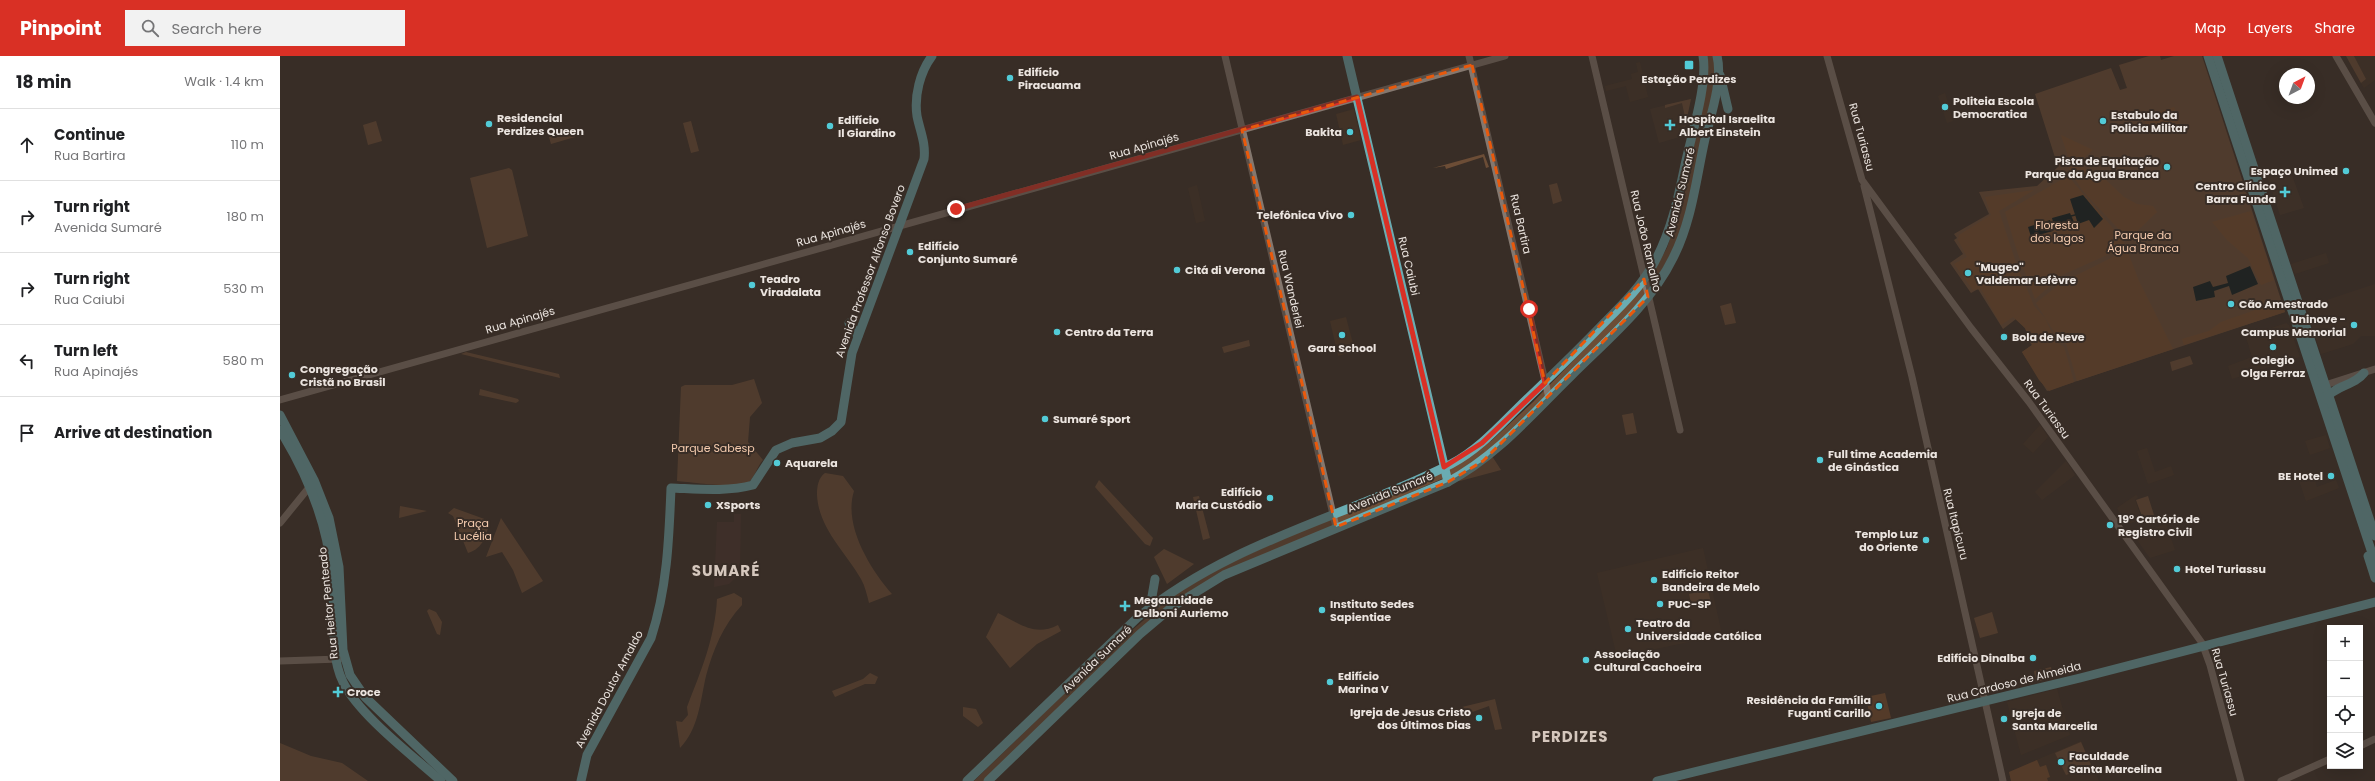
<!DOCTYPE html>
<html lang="en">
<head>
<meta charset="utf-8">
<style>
  :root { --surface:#fff; --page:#f2f2f2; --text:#202124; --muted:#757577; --line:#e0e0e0; --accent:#d93025 }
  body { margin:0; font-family:Poppins,sans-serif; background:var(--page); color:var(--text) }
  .controls { position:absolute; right:12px; bottom:12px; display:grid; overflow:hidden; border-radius:0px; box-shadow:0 4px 16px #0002 }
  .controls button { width:36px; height:36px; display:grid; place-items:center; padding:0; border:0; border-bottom:1px solid var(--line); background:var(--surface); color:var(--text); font:20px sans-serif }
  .compass { position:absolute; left:1999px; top:12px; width:36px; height:36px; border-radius:50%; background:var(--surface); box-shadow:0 4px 16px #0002; rotate:41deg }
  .stop { position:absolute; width:12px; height:12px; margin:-9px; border:3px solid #d93025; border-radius:50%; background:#fff }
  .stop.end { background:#d93025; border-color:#fff; box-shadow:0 1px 4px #0008 }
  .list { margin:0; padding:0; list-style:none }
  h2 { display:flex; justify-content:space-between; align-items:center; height:52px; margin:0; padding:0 16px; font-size:17px }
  h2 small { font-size:13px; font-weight:400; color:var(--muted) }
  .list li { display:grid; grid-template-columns:26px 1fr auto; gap:12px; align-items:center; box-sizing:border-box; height:72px; padding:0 16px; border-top:1px solid var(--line) }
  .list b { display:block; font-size:15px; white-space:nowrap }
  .list p { margin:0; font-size:13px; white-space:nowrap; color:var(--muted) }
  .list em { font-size:13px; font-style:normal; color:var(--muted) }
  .icon { flex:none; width:22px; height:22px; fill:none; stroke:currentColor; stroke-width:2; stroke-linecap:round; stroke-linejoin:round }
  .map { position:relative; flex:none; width:2095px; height:725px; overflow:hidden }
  header { display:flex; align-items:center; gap:24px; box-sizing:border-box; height:56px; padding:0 20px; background:var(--accent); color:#fff }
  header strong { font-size:19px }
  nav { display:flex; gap:22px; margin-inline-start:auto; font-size:14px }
  .search { width:280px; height:36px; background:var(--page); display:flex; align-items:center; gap:10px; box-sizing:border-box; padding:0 14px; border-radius:0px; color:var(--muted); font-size:15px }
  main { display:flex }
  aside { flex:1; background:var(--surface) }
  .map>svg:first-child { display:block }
  .built { fill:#423226 }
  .industrial { fill:#46322d }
  .medical { fill:#443429 }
  .green { fill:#6c4d36 }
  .forest { fill:#774d2d }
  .water { fill:#03181d }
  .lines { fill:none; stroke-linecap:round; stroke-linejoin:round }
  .stream { stroke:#03181d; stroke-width:1.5 }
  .minor { stroke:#84776e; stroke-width:7 }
  .major { stroke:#6aacb2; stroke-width:9 }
  .route { stroke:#d93025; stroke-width:5 }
  .marked { fill:none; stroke:#e8590c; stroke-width:3; stroke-dasharray:8 5; stroke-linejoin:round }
  .poi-dot { fill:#52cbd7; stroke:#382d26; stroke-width:1.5 }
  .labels { text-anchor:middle; stroke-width:4; stroke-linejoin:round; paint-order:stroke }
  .poi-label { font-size:11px; font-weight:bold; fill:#ebe4df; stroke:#382d26; text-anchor:start }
  .street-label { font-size:11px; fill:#ebe4df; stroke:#382d26 }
  .park-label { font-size:11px; fill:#f5cbae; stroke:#382d26 }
  .district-label { font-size:15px; font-weight:bold; letter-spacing:1px; fill:#d5c7bd; stroke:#382d26 }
</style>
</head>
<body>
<header>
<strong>Pinpoint</strong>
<div class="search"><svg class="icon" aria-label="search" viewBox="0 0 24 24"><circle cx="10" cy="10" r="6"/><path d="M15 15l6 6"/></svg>Search here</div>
<nav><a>Map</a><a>Layers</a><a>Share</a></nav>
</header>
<main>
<aside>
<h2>18 min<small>Walk · 1.4 km</small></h2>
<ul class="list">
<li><svg class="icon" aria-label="ahead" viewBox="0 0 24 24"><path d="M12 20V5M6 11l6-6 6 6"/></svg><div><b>Continue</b><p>Rua Bartira</p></div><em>110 m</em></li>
<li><svg class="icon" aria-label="right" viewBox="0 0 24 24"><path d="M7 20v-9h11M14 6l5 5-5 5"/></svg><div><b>Turn right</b><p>Avenida Sumaré</p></div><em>180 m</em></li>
<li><svg class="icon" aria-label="right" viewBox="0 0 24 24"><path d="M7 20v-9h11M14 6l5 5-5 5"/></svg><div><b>Turn right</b><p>Rua Caiubi</p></div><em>530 m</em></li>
<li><svg class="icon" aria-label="left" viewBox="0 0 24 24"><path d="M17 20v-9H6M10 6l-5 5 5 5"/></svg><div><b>Turn left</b><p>Rua Apinajés</p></div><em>580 m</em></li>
<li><svg class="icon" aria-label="arrive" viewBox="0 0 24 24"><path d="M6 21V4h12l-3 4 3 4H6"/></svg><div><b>Arrive at destination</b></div></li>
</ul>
</aside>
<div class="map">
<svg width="2095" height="725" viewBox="0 0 2095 725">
  <rect width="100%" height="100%" fill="#382d26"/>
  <!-- built -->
  <g class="built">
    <path d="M2074,0h21v24l-11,8 -3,-5 5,-4z"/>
    <path d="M1360,6l8,35 -18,5 -4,-16 -20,5 -1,-5 27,-7 -1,-5 7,-2 -2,-9z"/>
    <path d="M1665,37l8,28 -6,2 -9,-27z"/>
    <path d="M1074,53l7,31 -18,5 -7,-31z"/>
    <path d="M917,129l8,36 -9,2 -8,-35z"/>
    <path d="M2046,197l3,10 -34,11 -4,-10z"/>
    <path d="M2095,228v52h-14l-8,8 -32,10 -15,-47z"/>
    <path d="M1066,261l9,34 -17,5 -8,-35z"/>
    <path d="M2006,267l3,2 11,32 -68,22 -4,-13 24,-9 -6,-20z"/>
    <path d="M1760,369l8,12 -15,16 -10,-9z"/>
    <path d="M2046,379l4,13 -20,7 -5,-14z"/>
    <path d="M1867,392l8,24 16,-6 3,9 -26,9 -11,-33z"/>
    <path d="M1786,405l9,14 -33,25 -7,-8z"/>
    <path d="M2033,419l4,12 19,-7 3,8 -33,13 -7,-21z"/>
    <path d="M1856,439l2,2 -3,3 7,20 -16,4 -9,-16z"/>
    <path d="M1886,468l9,26 -25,8 -15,-21 3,-3z"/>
    <path d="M1423,492l19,87 -105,22 -20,-84z"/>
    <path d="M1777,633l13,46 -49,20 -14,-53z"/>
    <path d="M1801,685l11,25 -3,2 2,5 4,-1 4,9h-88l-2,-9z"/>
  </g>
  <!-- industrial -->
  <path class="industrial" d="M454,458h7l-1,55 -5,9 -6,6 -15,3 3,-65h17z"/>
  <!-- medical -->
  <g class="medical">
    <path d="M1411,43l-8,37 -24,7 -9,-34z"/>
    <path d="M2010,114l14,38 -24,7 -13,-39z"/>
  </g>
  <!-- green -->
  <g class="green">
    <path d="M1427,0h8l2,7 -6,38 -30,134 -27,49 -37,43 -143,138 -145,63 -156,74 -188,179h-11l137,-133 59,-50 50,-31 113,-50 158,-76 42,-39 92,-95 29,-36 13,-23 17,-51 23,-120z"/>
    <path d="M1869,0h11l1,4 13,-4h28l83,256 -238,79 -25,-39 10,-7 -4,-5 2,-1 -5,-11 -9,-9 -13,10 -25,-40 -7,4 -21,-30 13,-9 -9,-14 3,-2 -3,-4 35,-20 -10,-22 58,-6 21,-19 -23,-73 76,-26 9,22 7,-2 -8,-23z"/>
    <path d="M2066,0h8l12,23 -5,4z"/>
    <path d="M1411,43l-8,37 -1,1 4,-16 -4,-18 -17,5v-3z"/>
    <path d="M96,65l6,20 -14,4 -5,-20z"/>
    <path d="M411,65l8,30 -8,2 -8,-30z"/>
    <path d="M294,75l1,6 -24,7 -2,-7z"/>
    <path d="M1204,98l5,13 -3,1 -3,-11 -37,12 -1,-3 -12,2z"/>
    <path d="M229,112l3,2 16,66 -41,12 -17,-70z"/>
    <path d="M1277,127l5,18 -9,3 -4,-19z"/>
    <path d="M1451,247l5,20 -11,2 -5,-19z"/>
    <path d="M969,284l1,6 -26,7 -2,-6z"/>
    <path d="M186,296l93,22 1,4 -99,-24z"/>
    <path d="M1910,300l3,8 -21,7 -2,-9z"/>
    <path d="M474,323l8,24 -12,14 -2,25 15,18c-6,6 -9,20 -16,23 -13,6 -55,-1 -70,-2l4,-94 4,-2h47z"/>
    <path d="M200,333l38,10 1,2 -3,2 -37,-8z"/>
    <path d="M1353,357l4,20 -11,2 -4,-20z"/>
    <path d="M1212,400l9,14 -41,11 -6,-1z"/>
    <path d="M545,417l18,3 11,15c-11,34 16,78 38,103l-23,9c-2,-8 -4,-17 -8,-24 -16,-28 -42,-50 -44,-84 0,-8 1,-17 8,-22z"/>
    <path d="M819,424l54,58 -3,8 -5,-2 -50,-57z"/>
    <path d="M919,440l11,42 -7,2 -10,-43z"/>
    <path d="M1868,440l6,19 -11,4 -7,-19z"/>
    <path d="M120,450l27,5 -28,7z"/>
    <path d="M174,452l36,13c-4,14 -6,27 -22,32l-15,-37 -5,-3z"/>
    <path d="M221,462l42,63 -21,12 -9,-23 -11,-18 -16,5z"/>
    <path d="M884,493l30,15 -27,20 -13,-27z"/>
    <path d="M1428,534l3,13 -19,4 -3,-13z"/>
    <path d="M454,537l8,5v7c-19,20 -29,45 -36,71 -6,26 -7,52 -26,72l-4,-27 6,1 6,-7 -1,-8c14,-36 28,-69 30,-108z"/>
    <path d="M149,553l7,3 6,10 -2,13 -3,-1 -10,-23z"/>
    <path d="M1712,556l6,21 -18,5 -6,-20z"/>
    <path d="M718,557c22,11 37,24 60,12l3,6 -24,13 -27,24 -24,-31z"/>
    <path d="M1771,611l2,11 -17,4 -2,-11z"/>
    <path d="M590,617l8,4 -3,7h-10l-30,13 -3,-6 31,-12z"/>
    <path d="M1215,643l7,30 -7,1 -6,-24 -25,9 -2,-8z"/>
    <path d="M683,651l13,2 7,14 -5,4 -15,-11z"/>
    <path d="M1801,686l10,23 -25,10 -11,-22z"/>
    <path d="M0,687l31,13 31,7 26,18h-88z"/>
  </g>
  <!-- forest -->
  <g class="forest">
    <path d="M1894,51l7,20c-11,-9 -22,-4 -34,0l-4,-10z"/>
    <path d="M1781,79l32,15 -15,12 10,9 18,9 18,17 13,7 16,2 4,6 -24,23 -7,2 -44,-47 -16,-26 4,-2z"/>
    <path d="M1788,120l55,64 2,7 -63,28 -27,24 -17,-45 -13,-42z"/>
    <path d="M1754,134l-35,21 17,52 18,43 11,12 11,24 8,5 10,35 -25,9 -10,-11 -17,-28 10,-7 -7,-17 -12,-11 -12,8 -20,-36 -8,1 -19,-26 13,-7 -9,-17 1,-5 32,-20 -6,-18z"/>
    <path d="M1971,155l23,69 -13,5 -13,-27 -21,-18 -15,-18z"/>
    <path d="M1847,194l12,31 34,68 -96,32 -11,-38 -7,-3 -23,-37 25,-20z"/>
    <path d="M2001,245l4,11 -101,33 -2,-6 27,-8 12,-9z"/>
    <path d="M1605,637l6,25 -20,4 -5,-25z"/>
    <path d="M1757,704l3,7 6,-2 4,12 -3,1 1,3h-37l-2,-9z"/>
  </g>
  <!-- water -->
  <g class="water">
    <path d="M1803,139l20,24 -9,9 -5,-8 -11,4 -8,-25z"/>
    <path d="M1790,157l4,9 -19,8 -3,-12z"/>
    <path d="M1770,164l3,11 -22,6 -3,-10z"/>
    <path d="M1970,210l8,18 -26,11 -3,-9 -15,5 1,6 -19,4 -3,-14 17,-6 3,6 15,-4 -2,-7z"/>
  </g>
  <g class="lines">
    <!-- stream -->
    <g class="stream">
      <path d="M1791,160l4,-1"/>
      <path d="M1771,169l2,-1"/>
    </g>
    <!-- minor -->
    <g class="minor">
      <path d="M945,0l111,471"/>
      <path d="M1189,0l80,342"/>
      <path d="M1312,0l88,374"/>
      <path d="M1547,0l35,124 109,148 58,74 173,241 8,22 31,116"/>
      <path d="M2056,0l39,67"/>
      <path d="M1584,130l48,191 91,404"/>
      <path d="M2042,330l53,-17"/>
      <path d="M0,344l1225,-344"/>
      <path d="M0,467l31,-38"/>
      <path d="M0,605l60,-2"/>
      <path d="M2080,690l15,-7"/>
      <path d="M2001,725l49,-22"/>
    </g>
    <!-- major -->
    <g class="major">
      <path d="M1067,0l101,426"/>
      <path d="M1928,0l167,506"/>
      <path d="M1937,0l158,480"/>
      <path d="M1440,19l8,34"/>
      <path d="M569,267l9,13"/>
      <path d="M2045,343c11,-14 29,-13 39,-26"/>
      <path d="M0,359l34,65 15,38 10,49 4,83 7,25 15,22 88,84"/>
      <path d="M0,374c28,45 47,92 52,144 4,33 -4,78 11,108 16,33 70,74 98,99"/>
      <path d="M2088,500l7,22"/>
      <path d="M870,552l5,-29"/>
      <path d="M301,725l6,-26 64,-117c16,-49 18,-98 20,-150 27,1 56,4 82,-3l23,-35 16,-7 28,-5 12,-7 9,-9 11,-69 72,-194c2,-16 -4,-28 -7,-43 -3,-20 3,-44 15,-60"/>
      <path d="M687,725l170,-163c96,-78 207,-100 314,-154 29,-15 51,-41 75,-64 25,-24 51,-49 76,-75 19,-19 39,-38 52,-62 17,-31 24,-64 31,-98 6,-29 23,-81 18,-109"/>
      <path d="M708,725l152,-147 32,-27 52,-32 224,-93c49,-26 84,-68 123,-106 36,-36 79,-71 102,-118 19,-37 23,-79 32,-119 6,-24 18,-60 12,-83"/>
      <path d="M1377,725l423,-103 295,-76"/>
    </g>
  </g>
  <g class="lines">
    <!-- route -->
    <path class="route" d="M676,153l401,-112 87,370 38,-24 63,-60 -16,-74"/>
  </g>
  <!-- marked area -->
  <path d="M0 0H2095V725H0ZM1192,9l73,318 99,-104 4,18 -165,164 -35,21 -112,45 -94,-397z" fill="#382d26" fill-opacity=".55" fill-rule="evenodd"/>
  <path class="marked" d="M1192,9l73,318 99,-104 4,18 -165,164 -35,21 -112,45 -94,-397z"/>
  <!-- markers -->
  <g class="poi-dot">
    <rect x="1404" y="4" width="10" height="10" rx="2"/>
    <circle cx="730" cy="22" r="4"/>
    <circle cx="1665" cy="51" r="4"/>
    <circle cx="1823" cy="65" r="4"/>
    <circle cx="209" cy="68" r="4"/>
    <path d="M1388 63h4v4h4v4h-4v4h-4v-4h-4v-4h4z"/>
    <circle cx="550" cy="70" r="4"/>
    <circle cx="1070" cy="76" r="4"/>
    <circle cx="1887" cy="111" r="4"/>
    <circle cx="2066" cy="115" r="4"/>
    <path d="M2003 130h4v4h4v4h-4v4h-4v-4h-4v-4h4z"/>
    <circle cx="1071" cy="159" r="4"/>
    <circle cx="630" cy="196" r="4"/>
    <circle cx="897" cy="214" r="4"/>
    <circle cx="1688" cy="217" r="4"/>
    <circle cx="472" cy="229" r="4"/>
    <circle cx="1951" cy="248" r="4"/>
    <circle cx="2074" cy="269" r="4"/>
    <circle cx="777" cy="276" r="4"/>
    <circle cx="1062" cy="279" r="4"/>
    <circle cx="1724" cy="281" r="4"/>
    <circle cx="1993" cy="291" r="4"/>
    <circle cx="12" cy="319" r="4"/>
    <circle cx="765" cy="363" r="4"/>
    <circle cx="1540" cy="404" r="4"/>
    <circle cx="497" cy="407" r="4"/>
    <circle cx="2051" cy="420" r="4"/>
    <circle cx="990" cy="442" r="4"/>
    <circle cx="428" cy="449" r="4"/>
    <circle cx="1830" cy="469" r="4"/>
    <circle cx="1646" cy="484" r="4"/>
    <circle cx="1897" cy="513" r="4"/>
    <circle cx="1374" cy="524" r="4"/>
    <circle cx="1380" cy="548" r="4"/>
    <path d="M843 544h4v4h4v4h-4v4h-4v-4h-4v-4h4z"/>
    <circle cx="1042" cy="554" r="4"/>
    <circle cx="1348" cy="573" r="4"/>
    <circle cx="1753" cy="602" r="4"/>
    <circle cx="1306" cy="604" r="4"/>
    <circle cx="1050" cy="626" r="4"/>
    <path d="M56 630h4v4h4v4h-4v4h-4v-4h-4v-4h4z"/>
    <circle cx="1599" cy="650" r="4"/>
    <circle cx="1199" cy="662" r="4"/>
    <circle cx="1724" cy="663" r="4"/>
    <circle cx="1781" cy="706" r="4"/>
  </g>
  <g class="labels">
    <!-- poi labels -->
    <g class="poi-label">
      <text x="738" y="20">Edifício<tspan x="738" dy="13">Piracuama</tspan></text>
      <text x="1409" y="27" text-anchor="middle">Estação Perdizes</text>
      <text x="1673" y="49">Politeia Escola<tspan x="1673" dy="13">Democratica</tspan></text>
      <text x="1831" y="63">Estabulo da<tspan x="1831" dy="13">Policia Militar</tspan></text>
      <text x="217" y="66">Residencial<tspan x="217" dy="13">Perdizes Queen</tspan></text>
      <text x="1399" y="67">Hospital Israelita<tspan x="1399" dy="13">Albert Einstein</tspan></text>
      <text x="558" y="68">Edifício<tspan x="558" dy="13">Il Giardino</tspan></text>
      <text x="1062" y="80" text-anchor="end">Bakita</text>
      <text x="1879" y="109" text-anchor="end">Pista de Equitação<tspan x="1879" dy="13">Parque da Agua Branca</tspan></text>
      <text x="2058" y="119" text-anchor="end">Espaço Unimed</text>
      <text x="1996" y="134" text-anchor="end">Centro Clínico<tspan x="1996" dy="13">Barra Funda</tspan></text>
      <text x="1063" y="163" text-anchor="end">Telefônica Vivo</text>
      <text x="638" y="194">Edifício<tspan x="638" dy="13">Conjunto Sumaré</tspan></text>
      <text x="1696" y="215">"Mugeo"<tspan x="1696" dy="13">Valdemar Lefèvre</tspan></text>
      <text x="905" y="218">Citá di Verona</text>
      <text x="480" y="227">Teadro<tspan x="480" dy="13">Viradalata</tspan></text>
      <text x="1959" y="252">Cão Amestrado</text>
      <text x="2066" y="267" text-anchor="end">Uninove -<tspan x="2066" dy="13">Campus Memorial</tspan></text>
      <text x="785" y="280">Centro da Terra</text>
      <text x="1732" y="285">Bola de Neve</text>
      <text x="1062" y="296" text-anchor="middle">Gara School</text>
      <text x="1993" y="308" text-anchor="middle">Colegio<tspan x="1993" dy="13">Olga Ferraz</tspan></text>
      <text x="20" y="317">Congregação<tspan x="20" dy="13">Cristã no Brasil</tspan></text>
      <text x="773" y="367">Sumaré Sport</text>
      <text x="1548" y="402">Full time Academia<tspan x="1548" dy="13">de Ginástica</tspan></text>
      <text x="505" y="411">Aquarela</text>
      <text x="2043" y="424" text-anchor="end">BE Hotel</text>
      <text x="982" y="440" text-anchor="end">Edifício<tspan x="982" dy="13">Maria Custódio</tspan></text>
      <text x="436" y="453">XSports</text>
      <text x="1838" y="467">19º Cartório de<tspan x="1838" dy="13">Registro Civil</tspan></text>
      <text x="1638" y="482" text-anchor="end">Templo Luz<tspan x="1638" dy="13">do Oriente</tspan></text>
      <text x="1905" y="517">Hotel Turiassu</text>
      <text x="1382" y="522">Edifício Reitor<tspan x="1382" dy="13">Bandeira de Melo</tspan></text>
      <text x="854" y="548">Megaunidade<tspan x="854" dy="13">Delboni Auriemo</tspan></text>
      <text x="1050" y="552">Instituto Sedes<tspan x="1050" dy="13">Sapientiae</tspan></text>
      <text x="1388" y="552">PUC-SP</text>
      <text x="1356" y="571">Teatro da<tspan x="1356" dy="13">Universidade Católica</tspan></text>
      <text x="1314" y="602">Associação<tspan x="1314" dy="13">Cultural Cachoeira</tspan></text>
      <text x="1745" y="606" text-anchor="end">Edifício Dinalba</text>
      <text x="1058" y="624">Edifício<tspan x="1058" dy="13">Marina V</tspan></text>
      <text x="67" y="640">Croce</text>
      <text x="1591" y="648" text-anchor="end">Residência da Família<tspan x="1591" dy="13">Fuganti Carillo</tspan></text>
      <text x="1191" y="660" text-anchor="end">Igreja de Jesus Cristo<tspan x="1191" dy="13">dos Últimos Dias</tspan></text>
      <text x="1732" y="661">Igreja de<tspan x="1732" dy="13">Santa Marcelia</tspan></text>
      <text x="1789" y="704">Faculdade<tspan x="1789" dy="13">Santa Marcelina</tspan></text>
    </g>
    <!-- street labels -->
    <g class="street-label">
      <text transform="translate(1582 81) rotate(75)" y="4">Rua Turiassu</text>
      <text transform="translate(864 90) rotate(-16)" y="4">Rua Apinajés</text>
      <text transform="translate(1400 136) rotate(-76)" y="4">Avenida Sumaré</text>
      <text transform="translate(1241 168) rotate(77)" y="4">Rua Bartira</text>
      <text transform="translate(551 177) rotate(-16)" y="4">Rua Apinajés</text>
      <text transform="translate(1366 185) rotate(77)" y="4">Rua João Ramalho</text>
      <text transform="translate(1129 210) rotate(77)" y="4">Rua Caiubi</text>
      <text transform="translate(590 215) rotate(-70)" y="4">Avenida Professor Alfonso Bovero</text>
      <text transform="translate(1011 233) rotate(77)" y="4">Rua Wanderlei</text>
      <text transform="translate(240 264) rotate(-16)" y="4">Rua Apinajés</text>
      <text transform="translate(1767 353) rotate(54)" y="4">Rua Turiassu</text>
      <text transform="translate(1110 436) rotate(-22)" y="4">Avenida Sumaré</text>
      <text transform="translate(1676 468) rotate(76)" y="4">Rua Itapicuru</text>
      <text transform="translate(48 547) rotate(-96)" y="4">Rua Heitor Penteado</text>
      <text transform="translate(817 603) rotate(-44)" y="4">Avenida Sumaré</text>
      <text transform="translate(1734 626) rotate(-14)" y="4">Rua Cardoso de Almeida</text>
      <text transform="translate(1945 626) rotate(74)" y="4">Rua Turiassu</text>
      <text transform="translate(329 633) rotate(-62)" y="4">Avenida Doutor Arnaldo</text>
    </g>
    <!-- park labels -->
    <g class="park-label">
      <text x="1777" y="173">Floresta<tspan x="1777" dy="13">dos lagos</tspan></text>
      <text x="1863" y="183">Parque da<tspan x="1863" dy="13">Água Branca</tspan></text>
      <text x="433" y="396">Parque Sabesp</text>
      <text x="193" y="471">Praça<tspan x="193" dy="13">Lucélia</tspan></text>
    </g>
    <!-- district labels -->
    <g class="district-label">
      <text x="446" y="520">SUMARÉ</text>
      <text x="1290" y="686">PERDIZES</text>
    </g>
  </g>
</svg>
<div class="controls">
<button>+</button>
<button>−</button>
<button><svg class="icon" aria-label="locate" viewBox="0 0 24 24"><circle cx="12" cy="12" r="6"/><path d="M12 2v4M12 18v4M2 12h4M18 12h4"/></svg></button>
<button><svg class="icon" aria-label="layers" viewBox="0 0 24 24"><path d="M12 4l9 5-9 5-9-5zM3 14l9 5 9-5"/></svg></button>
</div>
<svg class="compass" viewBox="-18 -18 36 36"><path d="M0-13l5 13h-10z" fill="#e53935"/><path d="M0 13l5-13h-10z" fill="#757577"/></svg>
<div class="stop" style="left:1249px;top:253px"></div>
<div class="stop end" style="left:676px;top:153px"></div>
</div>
</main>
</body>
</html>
